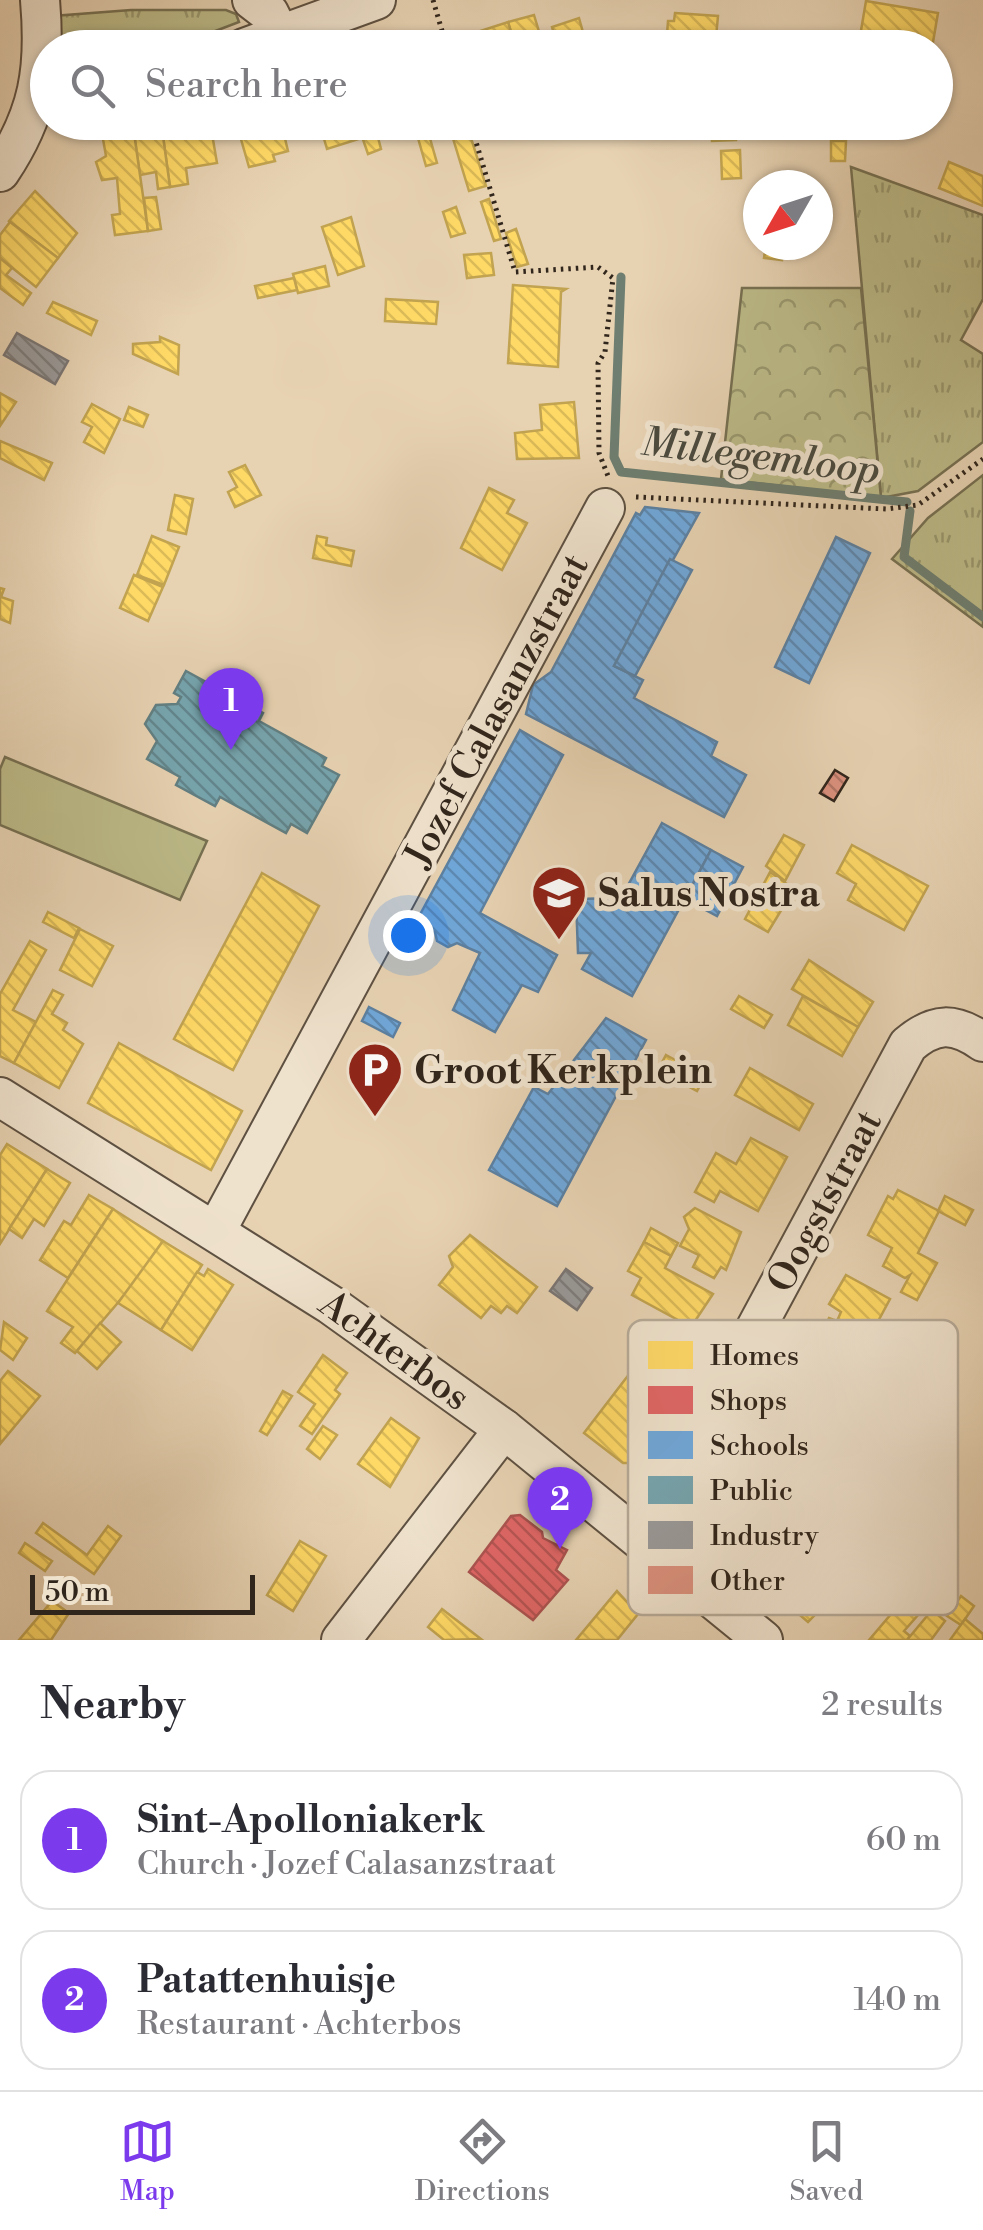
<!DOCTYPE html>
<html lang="en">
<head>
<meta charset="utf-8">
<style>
  :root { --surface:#fff; --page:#f2f2f3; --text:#2b2b33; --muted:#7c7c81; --line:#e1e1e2; --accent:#7c3aed }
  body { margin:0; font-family:"Libre Bodoni",serif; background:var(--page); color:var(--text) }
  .compass { position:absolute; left:743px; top:170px; width:90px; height:90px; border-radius:50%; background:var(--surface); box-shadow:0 2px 8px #0004; rotate:231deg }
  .scale { position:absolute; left:30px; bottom:25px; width:225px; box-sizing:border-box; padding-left:10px; border:5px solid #31261c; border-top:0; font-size:28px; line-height:35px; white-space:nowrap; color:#31261c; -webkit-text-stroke:8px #efe2cd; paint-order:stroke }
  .you { position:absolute; left:408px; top:935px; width:35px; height:35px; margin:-25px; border:8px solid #fff; border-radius:50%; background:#1a73e8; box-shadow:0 0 0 15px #1a73e833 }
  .badge { display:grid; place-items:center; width:65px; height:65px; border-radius:50%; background:var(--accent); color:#fff; font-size:32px; font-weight:700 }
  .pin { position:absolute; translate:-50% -82px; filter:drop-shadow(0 2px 5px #0008) }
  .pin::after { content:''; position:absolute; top:52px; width:35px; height:30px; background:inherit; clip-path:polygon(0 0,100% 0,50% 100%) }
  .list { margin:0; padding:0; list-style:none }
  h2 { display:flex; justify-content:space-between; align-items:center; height:130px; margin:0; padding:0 40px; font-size:42px }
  h2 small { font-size:32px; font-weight:400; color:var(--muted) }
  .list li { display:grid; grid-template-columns:65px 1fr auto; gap:30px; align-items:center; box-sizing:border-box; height:140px; margin:0 20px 20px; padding:0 20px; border:2px solid var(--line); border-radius:30px }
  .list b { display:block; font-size:38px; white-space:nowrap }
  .list p { margin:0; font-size:32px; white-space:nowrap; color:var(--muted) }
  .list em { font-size:32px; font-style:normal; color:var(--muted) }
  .icon { flex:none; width:55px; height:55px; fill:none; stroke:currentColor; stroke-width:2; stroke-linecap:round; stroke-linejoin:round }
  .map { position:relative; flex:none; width:983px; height:1640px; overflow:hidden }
  .search { position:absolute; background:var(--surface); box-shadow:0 2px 8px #0004; left:30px; right:30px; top:30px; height:110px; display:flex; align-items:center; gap:25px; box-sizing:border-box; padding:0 35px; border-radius:55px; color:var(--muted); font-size:38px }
  .sheet { height:450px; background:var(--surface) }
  nav { display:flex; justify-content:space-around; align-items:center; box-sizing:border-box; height:140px; border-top:2px solid var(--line); background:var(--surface); font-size:28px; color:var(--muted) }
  nav a { display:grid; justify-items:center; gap:5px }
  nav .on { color:var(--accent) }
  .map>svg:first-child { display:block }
  .grass { fill:url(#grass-tufts); stroke:#767052; stroke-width:2.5 }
  .forest { fill:url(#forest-crowns); stroke:#767052; stroke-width:2.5 }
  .park { fill:#bcba88; stroke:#767052; stroke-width:2.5 }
  .homes { fill:url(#homes-back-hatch); stroke:#c1a350; stroke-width:2.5 }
  .shops { fill:url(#shops-back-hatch); stroke:#ac5350; stroke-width:2.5 }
  .schools { fill:url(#schools-back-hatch); stroke:#5c81a2; stroke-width:2.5 }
  .public { fill:url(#public-back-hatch); stroke:#617f83; stroke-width:2.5 }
  .industry { fill:url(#industry-back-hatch); stroke:#7a7674; stroke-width:2.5 }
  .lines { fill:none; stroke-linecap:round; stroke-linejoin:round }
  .stream { stroke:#6e7e70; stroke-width:9 }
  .building { fill:url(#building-back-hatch); stroke:#31261c; stroke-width:2.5 }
  .minor-casing { stroke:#5e5142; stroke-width:42 }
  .path { stroke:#31261c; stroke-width:5; stroke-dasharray:2.5 5; stroke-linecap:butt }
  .minor { stroke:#efe2cd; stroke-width:38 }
  .labels { text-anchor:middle; stroke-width:10; stroke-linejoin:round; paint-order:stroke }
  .street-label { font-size:38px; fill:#31261c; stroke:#efe2cd }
  .poi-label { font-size:38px; font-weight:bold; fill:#31261c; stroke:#efe2cd; text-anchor:start }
  .water-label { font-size:40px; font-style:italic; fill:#4a4a3f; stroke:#efe2cd }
  .key { fill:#efe2cd; stroke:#b6aa98; stroke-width:2.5 }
  .key-label { font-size:28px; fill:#31261c }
</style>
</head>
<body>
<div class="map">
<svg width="983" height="1640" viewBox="0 0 983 1640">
  <defs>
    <pattern id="grass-tufts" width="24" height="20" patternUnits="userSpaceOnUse" patternTransform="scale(2.5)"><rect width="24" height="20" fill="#bcba88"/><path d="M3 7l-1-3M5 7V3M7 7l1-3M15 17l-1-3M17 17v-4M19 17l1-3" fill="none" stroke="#99976e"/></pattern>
    <pattern id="forest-crowns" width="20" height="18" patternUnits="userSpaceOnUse" patternTransform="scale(2.5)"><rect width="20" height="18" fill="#bcba88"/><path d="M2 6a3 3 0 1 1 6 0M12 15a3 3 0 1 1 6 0" fill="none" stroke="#99976e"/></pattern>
    <pattern id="homes-back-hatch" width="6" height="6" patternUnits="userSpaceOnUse" patternTransform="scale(2.5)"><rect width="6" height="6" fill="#ffd966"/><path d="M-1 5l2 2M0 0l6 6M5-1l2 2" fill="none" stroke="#dbba58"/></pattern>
    <pattern id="shops-back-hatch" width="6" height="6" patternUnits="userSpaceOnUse" patternTransform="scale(2.5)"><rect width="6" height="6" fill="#e06666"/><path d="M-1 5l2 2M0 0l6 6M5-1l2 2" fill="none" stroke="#b65453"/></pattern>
    <pattern id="schools-back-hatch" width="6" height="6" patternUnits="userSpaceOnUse" patternTransform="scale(2.5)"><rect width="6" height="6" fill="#6fa8dc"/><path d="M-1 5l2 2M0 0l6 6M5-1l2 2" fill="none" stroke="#5c89b2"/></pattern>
    <pattern id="public-back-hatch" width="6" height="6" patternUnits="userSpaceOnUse" patternTransform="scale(2.5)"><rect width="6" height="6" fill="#76a5af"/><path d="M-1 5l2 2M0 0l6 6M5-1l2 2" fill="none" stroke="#61868e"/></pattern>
    <pattern id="industry-back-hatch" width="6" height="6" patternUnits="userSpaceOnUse" patternTransform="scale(2.5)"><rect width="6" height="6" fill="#999"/><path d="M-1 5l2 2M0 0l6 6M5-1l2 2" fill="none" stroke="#7d7d7c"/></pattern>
    <pattern id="building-back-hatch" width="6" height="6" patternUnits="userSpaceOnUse" patternTransform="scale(2.5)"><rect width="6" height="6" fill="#db917e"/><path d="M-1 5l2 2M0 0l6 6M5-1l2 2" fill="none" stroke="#b27666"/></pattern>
  </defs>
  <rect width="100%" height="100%" fill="#e7d2b2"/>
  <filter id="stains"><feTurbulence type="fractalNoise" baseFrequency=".002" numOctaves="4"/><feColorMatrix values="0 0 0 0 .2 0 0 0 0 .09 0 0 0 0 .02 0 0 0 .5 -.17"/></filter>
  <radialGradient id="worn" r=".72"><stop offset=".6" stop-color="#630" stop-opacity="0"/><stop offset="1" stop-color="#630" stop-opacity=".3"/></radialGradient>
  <!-- grass -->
  <g class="grass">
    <path d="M131,10h95l10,4 3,8 -68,26 -120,-1 2,-31z"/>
    <path d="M851,167l132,48v84l-22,41 22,14v88l-65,49 -37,7z"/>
    <path d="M983,475v152l-91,-68 36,-41z"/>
  </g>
  <!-- forest -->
  <path class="forest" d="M742,288h119l20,210 -160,-19z"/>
  <!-- park -->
  <path class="park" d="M5,757l202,84 -27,59 -180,-75v-56z"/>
  <!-- homes -->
  <g class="homes">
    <path d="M866,1l72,12 -6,35h-74z"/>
    <path d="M675,13l43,3 -3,32h-49l2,-27h6z"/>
    <path d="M534,15l10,33h-28l-8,-26z"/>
    <path d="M579,18l7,25 -28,5 -6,-21z"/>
    <path d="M508,22l8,26h-65l-2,-7z"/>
    <path d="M756,39l54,4v5h-54z"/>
    <path d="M210,122l7,41 -31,5 2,16 -18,3 -8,-58z"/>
    <path d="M236,122h45l7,29 -15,4 2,6 -26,6z"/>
    <path d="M313,122h44l5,16 -35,11 -5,-17 -6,2z"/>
    <path d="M357,122h17l7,27 -13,5z"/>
    <path d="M448,122h18l20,64 -17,5z"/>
    <path d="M711,122h24l1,18 -24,1z"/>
    <path d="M427,128l10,35 -11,3 -10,-35z"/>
    <path d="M162,129l8,58 -12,2 -2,-17 -16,3 -6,-42z"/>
    <path d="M134,133l14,98 -33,4 -3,-20 8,-1 -3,-36 -15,2 -6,-18 10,-6 -3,-17z"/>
    <path d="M831,141h15l-1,20h-14z"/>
    <path d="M740,150l1,28 -19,1 -1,-28z"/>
    <path d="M949,162l34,14v30l-44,-18z"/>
    <path d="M35,191l42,42 -19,25 -49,-37z"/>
    <path d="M156,197l5,32 -13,2 -4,-33z"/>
    <path d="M489,199l12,40 -7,2 -13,-39z"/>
    <path d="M456,207l9,26 -14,4 -8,-25z"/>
    <path d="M351,217l13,49 -26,9 -16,-48z"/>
    <path d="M10,222l48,36 -22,29 -36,-29v-23z"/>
    <path d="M516,229l12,35 -11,3 -11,-34z"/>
    <path d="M766,245h18l-2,15 -18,-2z"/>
    <path d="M491,253l3,22 -27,3 -3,-23z"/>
    <path d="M0,258l12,10 -6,7 25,18 -8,12 -23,-17z"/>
    <path d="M325,266l4,20 -31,7 -5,-19z"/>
    <path d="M294,278l3,12 -39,8 -3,-12z"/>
    <path d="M513,285l53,4 -5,3 -3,75 -50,-4z"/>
    <path d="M386,299l52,3 -2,22 -51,-3z"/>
    <path d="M53,302l44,19 -6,14 -44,-22z"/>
    <path d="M160,337l19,8 -1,29 -45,-20v-10l27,-2z"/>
    <path d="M0,393l16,9 -16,24z"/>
    <path d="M574,402l5,56 -62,1 -2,-26 27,-3 -2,-25z"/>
    <path d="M92,404l28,15 -16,34 -20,-11 8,-15 -10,-5z"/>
    <path d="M129,407l19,8 -5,12 -19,-7z"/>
    <path d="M0,441l52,22 -8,17 -44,-22z"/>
    <path d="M245,465l16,30 -26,12 -7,-15 9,-5 -8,-15z"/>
    <path d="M489,488l25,12 -7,13 20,10 -25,47 -41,-22z"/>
    <path d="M175,495l18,4 -7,35 -18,-4z"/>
    <path d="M152,536l27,11 -15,38 -27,-10z"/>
    <path d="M317,536l10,2 -1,7 28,6 -3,15 -38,-8z"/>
    <path d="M134,575l29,12 -15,34 -28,-13z"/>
    <path d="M0,588l4,1 -3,8 12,4 -3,22 -10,-4z"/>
    <path d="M784,835l20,10 -19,36 -19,-15z"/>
    <path d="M852,845l76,41 -24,44 -56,-30 8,-16 -19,-11z"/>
    <path d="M770,872l24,17 -26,43 -23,-13z"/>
    <path d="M262,873l57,33 -86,164 -59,-31z"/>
    <path d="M48,912l31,16 -5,10 -31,-16z"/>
    <path d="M80,929l33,17 -21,40 -32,-16z"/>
    <path d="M30,941l16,9 -33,60 23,12 -22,41 -14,-7v-62z"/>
    <path d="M809,960l64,42 -15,25 -66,-38z"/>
    <path d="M53,990l10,5 -11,19 15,9 -4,7 20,14 -24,44 -45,-25z"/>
    <path d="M739,996l33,19 -8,13 -33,-19z"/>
    <path d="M803,996l55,31 -16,29 -54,-31z"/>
    <path d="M119,1043l123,68 -31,59 -123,-67z"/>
    <path d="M666,1055l39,21 -8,15 -39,-21z"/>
    <path d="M750,1068l63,36 -14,26 -64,-35z"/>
    <path d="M751,1138l36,19 -29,54 -38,-20 -6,11 -19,-10 21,-39 20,11z"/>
    <path d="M7,1144l40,25 -47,75v-89z"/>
    <path d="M47,1169l23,14 -26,43 -10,-7 -12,19 -13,-9z"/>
    <path d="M898,1190l41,21 -21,42 19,10 -20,37 -16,-8 9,-17 -5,3 -22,-12 9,-18 -24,-13 20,-39 5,3z"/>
    <path d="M89,1195l24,14 -45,69 -28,-18 24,-39 7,4z"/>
    <path d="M945,1196l28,14 -8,15 -27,-14z"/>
    <path d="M695,1208l46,24 -15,38 -5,-3 -7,11 -21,-11 6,-12 -19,-9 9,-17 -5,-12z"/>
    <path d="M113,1209l50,32 -30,44 -58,68 -14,-10 12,-16 -26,-16z"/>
    <path d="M651,1228l27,15 -7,13 -27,-14z"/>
    <path d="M470,1235l67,52 -20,26 -10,-7 -6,7 -10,-7 -10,12 -42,-33 14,-18 -4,-11z"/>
    <path d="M163,1241l39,24 -41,65 -43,-27z"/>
    <path d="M644,1242l27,14 -6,12 48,26 -22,33 -59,-32 9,-17 -13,-7z"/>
    <path d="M208,1269l25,16 -41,65 -31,-20 36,-58 7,4z"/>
    <path d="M846,1275l44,24 -30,56 -39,-21 8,-16 8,3 4,-9 -12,-8z"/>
    <path d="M4,1322l23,16 -14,22 -13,-10z"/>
    <path d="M100,1323l21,19 -24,27 -20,-18z"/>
    <path d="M323,1355l24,18 -12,17 5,4 -28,40 -12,-8 15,-22 -17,-12z"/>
    <path d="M8,1371l32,25 -40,48v-63z"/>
    <path d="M630,1373l28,21 -30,69h-5l-39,-30z"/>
    <path d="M283,1391l9,5 -25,39 -7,-4z"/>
    <path d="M391,1418l28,20 -29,49 -32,-23z"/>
    <path d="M323,1426l14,9 -17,24 -13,-10z"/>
    <path d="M43,1523l44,32 21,-29 13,10 -27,38 -58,-41z"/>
    <path d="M300,1541l26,15 -33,55 -26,-16z"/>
    <path d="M25,1543l27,18 -7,10 -26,-18z"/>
    <path d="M837,1543l13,11 -7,8 8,6 -17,21 4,2 -30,31 -22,-19z"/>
    <path d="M617,1591l21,23 -21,26h-41z"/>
    <path d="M909,1593l16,14 -21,24 6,5 -3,4h-38z"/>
    <path d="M961,1596l13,10 -13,19 -14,-9z"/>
    <path d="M52,1601l17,12 -18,27h-32z"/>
    <path d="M442,1609l39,30 -37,1 -16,-13z"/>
    <path d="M932,1610l13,11 -14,19h-24z"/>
    <path d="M965,1619l18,15v6h-33z"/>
  </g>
  <!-- shops -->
  <path class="shops" d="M520,1515l22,17 1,6 24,12 -11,20 12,10 -35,40 -64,-48 42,-56z"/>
  <!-- schools -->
  <g class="schools">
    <path d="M645,507l54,6 -85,153 29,14 -9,18 83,44 -6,14 35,19 -22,42 -198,-103 7,-29 18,-13 85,-159 4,2z"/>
    <path d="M836,537l34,16 -61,130 -34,-16z"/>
    <path d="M670,559l22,11 -57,106 -21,-10z"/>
    <path d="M520,730l43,25 -83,158 77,42 -19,37 -16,-7 -27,47 -42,-22 27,-57 -23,-10 -9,4 -11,-6 -2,-9 -19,-10z"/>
    <path d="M662,823l49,27 -79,146 -50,-27 9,-16h-13l-2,-54 45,-1z"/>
    <path d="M711,850l32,17 -26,49 -32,-17z"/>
    <path d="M369,1007l31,16 -7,14 -31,-16z"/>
    <path d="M606,1018l40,22 -89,166 -68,-36 45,-83 14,7z"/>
  </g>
  <!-- public -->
  <path class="public" d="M186,671l77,42 -4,8 67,37 -4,8 17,9 -32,58 -16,-9 -5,9 -66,-36 -5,9 -39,-21 4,-8 -33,-18 10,-18 -12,-17 11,-19 21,-1 4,-7 -7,-4z"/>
  <!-- industry -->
  <g class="industry">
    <path d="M17,333l51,28 -13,23 -51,-29z"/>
    <path d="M566,1269l26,19 -15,22 -27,-19z"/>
  </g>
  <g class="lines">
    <!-- stream -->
    <g class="stream">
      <path d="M621,277l-7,180 7,15 286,30"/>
      <path d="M910,511l-6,46 79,60"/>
    </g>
  </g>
  <!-- building -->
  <path class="building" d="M835,770l13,8 -14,23 -14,-8z"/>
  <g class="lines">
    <!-- minor casing -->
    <g class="minor-casing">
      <g id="minor">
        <path d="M252,0l17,13 11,22"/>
        <path d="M244,48l132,-48"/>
        <path d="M0,172c39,-58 46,-103 40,-172"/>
        <path d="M0,1097l331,208 173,124 259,211"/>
        <path d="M217,1229l388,-721"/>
        <path d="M643,1538l265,-493c27,-23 46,-23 75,-3"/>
        <path d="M341,1640l163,-211"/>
      </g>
    </g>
    <!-- path -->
    <g class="path">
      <path d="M433,0l14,48"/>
      <path d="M470,122l45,150 83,-5 15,11 -8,74 -7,11 1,90 9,23"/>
      <path d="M636,497l250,12 32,-4 65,-46"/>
    </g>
    <!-- minor -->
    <use href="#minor" class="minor"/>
  </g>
  <!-- icons -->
  <defs>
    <g id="school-pin" transform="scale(2.875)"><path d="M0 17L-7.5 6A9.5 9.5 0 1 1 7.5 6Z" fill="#8f2418" stroke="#efe2cd"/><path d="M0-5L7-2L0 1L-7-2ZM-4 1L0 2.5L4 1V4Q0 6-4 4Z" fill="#fff"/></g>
    <g id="parking-pin" transform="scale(2.875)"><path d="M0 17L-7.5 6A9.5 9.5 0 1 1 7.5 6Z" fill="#8f2418" stroke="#efe2cd"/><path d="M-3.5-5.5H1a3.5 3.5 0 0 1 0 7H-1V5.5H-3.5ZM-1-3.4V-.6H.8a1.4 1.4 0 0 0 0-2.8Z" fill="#fff"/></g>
  </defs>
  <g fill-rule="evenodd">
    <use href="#school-pin" x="559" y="893"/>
    <use href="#parking-pin" x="375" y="1070"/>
  </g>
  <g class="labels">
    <!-- street labels -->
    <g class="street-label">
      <text transform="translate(496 710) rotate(-62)" y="13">Jozef Calasanzstraat</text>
      <text transform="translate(824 1201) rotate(-62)" y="13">Oogststraat</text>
      <text transform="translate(395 1350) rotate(36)" y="13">Achterbos</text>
    </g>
    <!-- poi labels -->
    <g class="poi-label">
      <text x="598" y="906">Salus Nostra</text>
      <text x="414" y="1083">Groot Kerkplein</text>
    </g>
    <!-- water labels -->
    <g class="water-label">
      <text transform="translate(761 455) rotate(7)" y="14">Millegemloop</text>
    </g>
  </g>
  <!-- legend -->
  <rect x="628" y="1320" width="330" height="295" rx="15" class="key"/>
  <rect x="648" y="1341" width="45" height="28" fill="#ffd966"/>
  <rect x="648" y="1386" width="45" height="28" fill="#e06666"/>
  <rect x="648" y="1431" width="45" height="28" fill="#6fa8dc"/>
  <rect x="648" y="1476" width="45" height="28" fill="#76a5af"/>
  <rect x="648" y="1521" width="45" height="28" fill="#999"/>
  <rect x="648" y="1566" width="45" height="28" fill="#db917e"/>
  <g class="key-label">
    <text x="710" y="1365">Homes</text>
    <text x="710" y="1410">Shops</text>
    <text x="710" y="1455">Schools</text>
    <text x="710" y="1500">Public</text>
    <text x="710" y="1545">Industry</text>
    <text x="710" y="1590">Other</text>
  </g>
  <rect width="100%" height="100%" filter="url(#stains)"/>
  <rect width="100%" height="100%" fill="url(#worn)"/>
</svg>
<svg class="compass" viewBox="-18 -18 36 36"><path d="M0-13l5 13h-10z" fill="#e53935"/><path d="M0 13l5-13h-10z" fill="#7c7c81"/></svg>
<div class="scale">50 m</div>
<div class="you"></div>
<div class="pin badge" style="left:231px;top:750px">1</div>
<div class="pin badge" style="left:560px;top:1549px">2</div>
<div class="search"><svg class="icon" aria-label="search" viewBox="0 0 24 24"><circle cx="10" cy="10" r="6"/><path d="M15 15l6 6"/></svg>Search here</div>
</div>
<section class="sheet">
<h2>Nearby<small>2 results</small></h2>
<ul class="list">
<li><span class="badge">1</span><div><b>Sint-Apolloniakerk</b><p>Church · Jozef Calasanzstraat</p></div><em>60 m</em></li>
<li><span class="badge">2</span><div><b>Patattenhuisje</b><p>Restaurant · Achterbos</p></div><em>140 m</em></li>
</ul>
</section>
<nav>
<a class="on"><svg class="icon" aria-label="map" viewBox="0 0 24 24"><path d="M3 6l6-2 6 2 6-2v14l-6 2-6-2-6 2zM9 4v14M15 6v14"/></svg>Map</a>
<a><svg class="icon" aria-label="directions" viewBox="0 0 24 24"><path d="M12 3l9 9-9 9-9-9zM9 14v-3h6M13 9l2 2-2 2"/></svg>Directions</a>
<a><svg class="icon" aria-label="saved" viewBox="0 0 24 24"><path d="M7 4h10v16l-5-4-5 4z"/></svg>Saved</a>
</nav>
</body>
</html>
